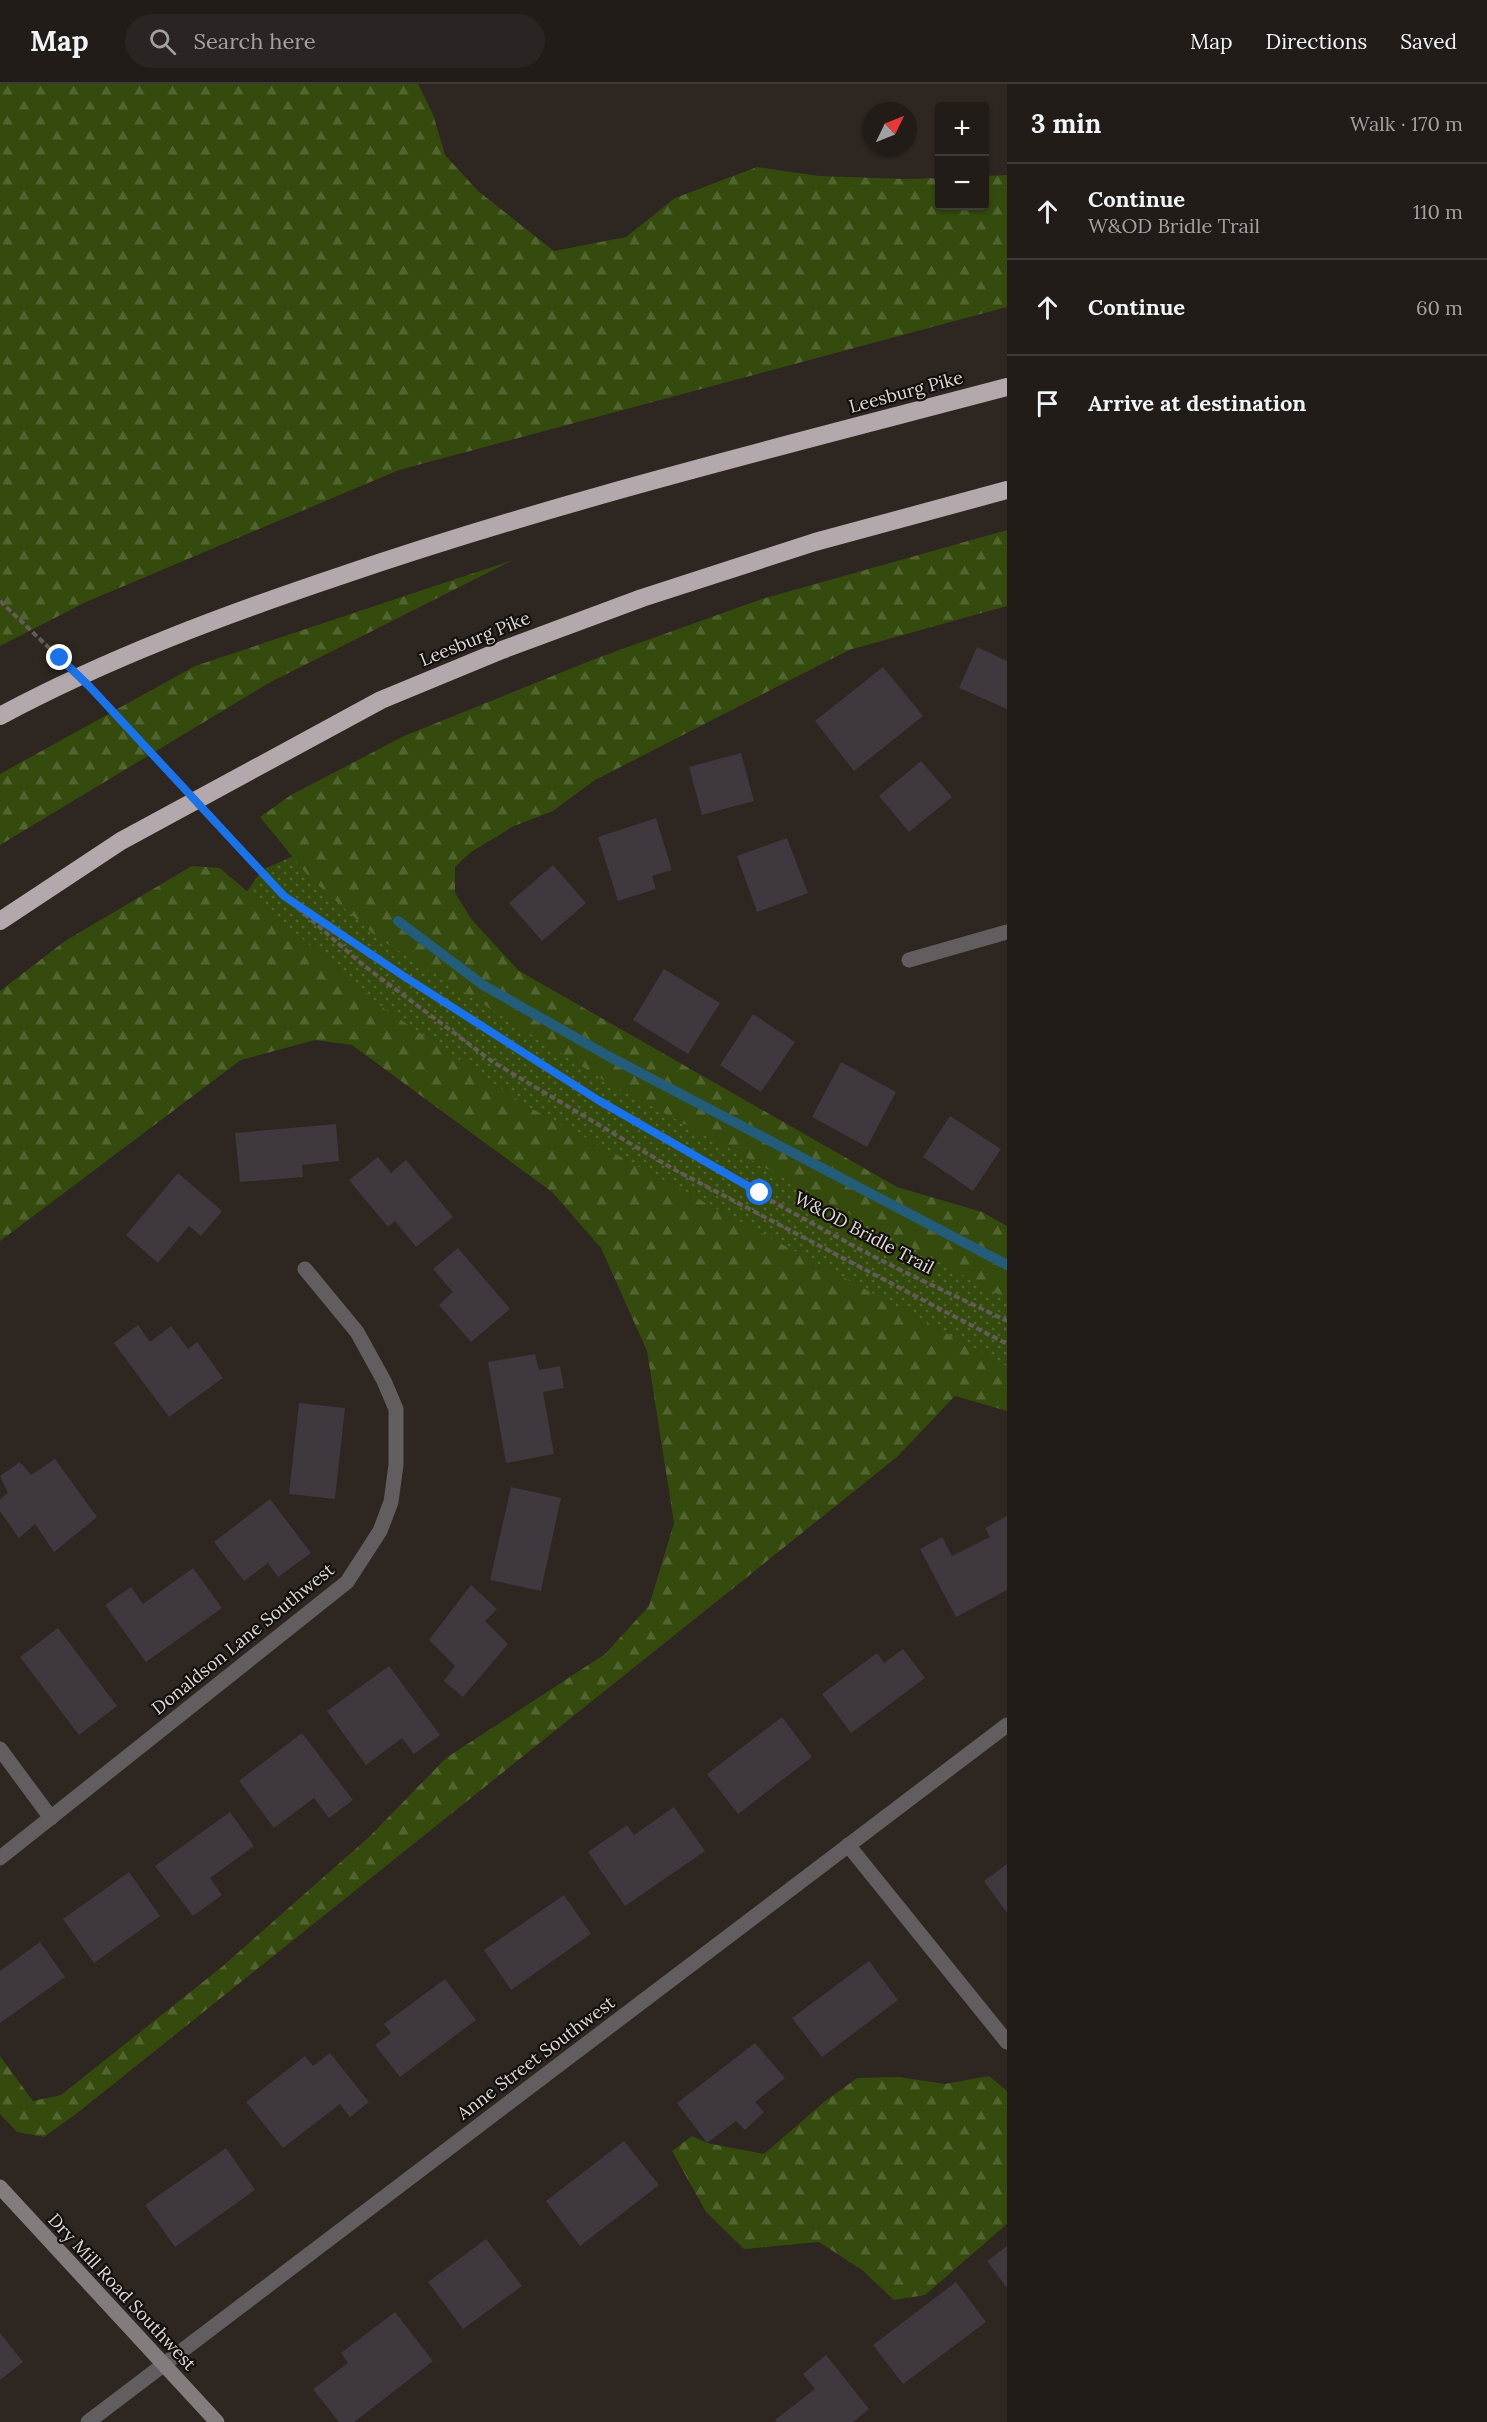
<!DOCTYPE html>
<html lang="en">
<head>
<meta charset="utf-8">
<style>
  :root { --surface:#221c19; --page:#2a2522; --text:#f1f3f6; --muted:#a2a1a2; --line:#3f3a38 }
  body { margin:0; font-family:Lora,serif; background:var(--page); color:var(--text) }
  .controls { position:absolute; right:18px; top:18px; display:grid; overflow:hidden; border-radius:6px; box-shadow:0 2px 4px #0004 }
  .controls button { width:54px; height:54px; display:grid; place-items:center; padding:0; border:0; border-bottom:2px solid var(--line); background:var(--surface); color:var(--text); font:30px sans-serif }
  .compass { position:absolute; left:863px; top:18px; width:54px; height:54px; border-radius:50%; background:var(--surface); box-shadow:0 2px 4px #0004; rotate:47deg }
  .stop { position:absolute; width:18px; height:18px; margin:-14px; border:4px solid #1a73e8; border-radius:50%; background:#fff }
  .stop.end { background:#1a73e8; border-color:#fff; box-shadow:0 2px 6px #0008 }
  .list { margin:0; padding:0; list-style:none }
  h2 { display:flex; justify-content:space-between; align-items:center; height:78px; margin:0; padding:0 24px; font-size:26px }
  h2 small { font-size:20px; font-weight:400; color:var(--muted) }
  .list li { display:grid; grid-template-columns:39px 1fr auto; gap:18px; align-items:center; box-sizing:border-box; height:96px; padding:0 24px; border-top:2px solid var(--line) }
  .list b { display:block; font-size:22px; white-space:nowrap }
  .list p { margin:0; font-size:20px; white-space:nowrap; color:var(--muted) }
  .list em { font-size:20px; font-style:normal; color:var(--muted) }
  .icon { flex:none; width:33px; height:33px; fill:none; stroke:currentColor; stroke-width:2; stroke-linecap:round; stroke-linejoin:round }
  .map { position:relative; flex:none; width:1007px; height:2338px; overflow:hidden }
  header { display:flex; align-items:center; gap:36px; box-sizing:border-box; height:84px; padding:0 30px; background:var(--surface); border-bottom:2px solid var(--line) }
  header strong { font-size:28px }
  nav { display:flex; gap:33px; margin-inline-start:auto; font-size:21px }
  .search { width:420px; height:54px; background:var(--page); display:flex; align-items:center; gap:15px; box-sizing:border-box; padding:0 21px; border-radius:33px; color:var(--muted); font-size:22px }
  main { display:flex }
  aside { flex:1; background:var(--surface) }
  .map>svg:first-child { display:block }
  .green { fill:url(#green-dots) }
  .forest { fill:url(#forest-firs) }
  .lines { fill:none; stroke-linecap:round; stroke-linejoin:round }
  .stream { stroke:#235d7a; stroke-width:10 }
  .building { fill:#3f383e }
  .path { stroke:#625c58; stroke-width:4; stroke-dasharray:6 3; stroke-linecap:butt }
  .street { stroke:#625d5f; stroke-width:15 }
  .secondary { stroke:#837c7d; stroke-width:15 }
  .highway { stroke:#b3a8ab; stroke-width:18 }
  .path-bridge { stroke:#625c58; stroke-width:4; stroke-dasharray:6 3; stroke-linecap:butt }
  .route { stroke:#1a73e8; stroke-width:8 }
  .labels { text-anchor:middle; stroke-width:4.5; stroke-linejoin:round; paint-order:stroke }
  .street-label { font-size:18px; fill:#ded9d6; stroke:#13100d }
</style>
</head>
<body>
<header>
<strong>Map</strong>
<div class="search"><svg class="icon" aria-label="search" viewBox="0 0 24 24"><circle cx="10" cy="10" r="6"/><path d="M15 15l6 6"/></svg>Search here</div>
<nav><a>Map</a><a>Directions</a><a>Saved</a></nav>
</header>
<main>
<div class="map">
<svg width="1007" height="2338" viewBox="0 0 1007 2338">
  <defs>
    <pattern id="green-dots" width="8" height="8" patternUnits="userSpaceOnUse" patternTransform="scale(1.5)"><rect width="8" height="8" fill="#354a0d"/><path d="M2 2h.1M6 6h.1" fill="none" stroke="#526430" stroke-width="1.8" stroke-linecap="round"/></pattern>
    <pattern id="forest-firs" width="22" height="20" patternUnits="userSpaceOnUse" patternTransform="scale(1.5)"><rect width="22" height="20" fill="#354a0d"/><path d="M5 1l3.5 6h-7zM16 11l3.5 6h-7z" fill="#526430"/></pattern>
  </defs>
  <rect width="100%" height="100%" fill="#2d2621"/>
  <!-- green -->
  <path class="green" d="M320,760l98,69 589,338v148l-784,-473 39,-56z"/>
  <!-- forest -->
  <g class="forest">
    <path d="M0,0h418l15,30 12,41 33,36 76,60 72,-14 49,-39 82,-31 62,9 88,3 32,-1 1,28h44l1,-30 22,-1v132l-608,163 -313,132 -86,44z"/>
    <path d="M1007,446v76l-158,44 -254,130 -42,31 -39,15 -43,26 -16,15v26l17,27 47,51 378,216 85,25 25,14v73l-402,-218 -227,-143 -68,-60 -50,-61 31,-22 113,-59 193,-78 165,-59z"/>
    <path d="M513,476l-244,123 -269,162v-71l195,-108z"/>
    <path d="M192,782l28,2 162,139 145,99 480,260v45l-52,-15 -58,61 -821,657 -32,23 -27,-5 -17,-18v-58l33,45 28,-6 162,-129 146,-129 77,-79 159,-104 44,-48 25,-83 -27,-172 -46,-103 -49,-56 -200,-147 -37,-5 -74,20 -241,181v-250l65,-50z"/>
    <path d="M989,1992l18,15v133l-82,71 -31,5 -32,-30 -43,-28 -75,7 -38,-37 -34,-61 20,-15 15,7 57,11 60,-52 33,-24 42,-1 46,7z"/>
  </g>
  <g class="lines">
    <!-- stream -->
    <path class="stream" d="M398,837l85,64 125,71 399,209"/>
  </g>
  <!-- building -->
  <g class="building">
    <path d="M977,563l30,14v48l-48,-21z"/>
    <path d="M883,583l40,49 -69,55 -39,-50z"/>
    <path d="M741,669l13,48 -52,14 -13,-48z"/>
    <path d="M921,677l31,36 -43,35 -30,-36z"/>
    <path d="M656,734l16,52 -20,6 4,13 -38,12 -20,-64z"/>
    <path d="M787,754l21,55 -51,19 -20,-56z"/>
    <path d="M553,781l33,38 -44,38 -33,-38z"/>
    <path d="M664,885l56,34 -32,51 -55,-34z"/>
    <path d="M753,930l42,28 -34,50 -41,-27z"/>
    <path d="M841,978l55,30 -29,55 -55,-30z"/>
    <path d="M950,1032l51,33 -28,42 -50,-34z"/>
    <path d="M336,1040l3,37 -37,4 1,12 -63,5 -5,-49z"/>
    <path d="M378,1073l13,16 15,-13 47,57 -37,30 -21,-26 -7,6 -39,-47z"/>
    <path d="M178,1089l44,38 -21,25 -12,-10 -31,37 -32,-28z"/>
    <path d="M458,1164l52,61 -39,33 -32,-37 14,-13 -20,-23z"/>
    <path d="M138,1241l12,17 21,-16 17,23 9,-7 26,36 -54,39 -55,-74z"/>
    <path d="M535,1270l4,16 21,-4 4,22 -21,4 11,62 -48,9 -18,-101z"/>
    <path d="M299,1319l46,5 -10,91 -46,-5z"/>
    <path d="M55,1375l42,58 -43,35 -19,-28 -16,14 -19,-27v-12l8,-6 -8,-17 20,-14 11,13z"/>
    <path d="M511,1403l50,11 -20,93 -51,-11z"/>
    <path d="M270,1415l41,54 -33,24 -10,-14 -24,18 -30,-39z"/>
    <path d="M1007,1432v74l-51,27 -36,-68 22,-12 10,19 38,-19 -5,-9z"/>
    <path d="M193,1484l29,40 -76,54 -41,-57 26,-18 12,17z"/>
    <path d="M471,1501l26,24 -12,12 23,23 -45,53 -19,-16 11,-15 -26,-26z"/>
    <path d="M58,1544l59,78 -38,29 -59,-78z"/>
    <path d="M903,1565l22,29 -74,55 -29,-39 55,-41 7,10z"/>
    <path d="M389,1582l51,69 -26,19 -12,-16 -36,27 -39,-54z"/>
    <path d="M782,1633l30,40 -74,57 -31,-40z"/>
    <path d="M302,1649l51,67 -24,18 -15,-20 -40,30 -35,-47z"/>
    <path d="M674,1723l31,44 -80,55 -37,-54 39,-27 7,10z"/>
    <path d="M230,1728l24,34 -44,32 12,17 -29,21 -38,-50z"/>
    <path d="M1007,1780v49l-23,-32z"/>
    <path d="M129,1788l31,44 -66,47 -31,-44z"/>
    <path d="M564,1811l27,39 -80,56 -27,-40z"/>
    <path d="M40,1858l25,35 -65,46v-52z"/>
    <path d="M869,1877l29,39 -76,57 -30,-39z"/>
    <path d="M445,1895l31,41 -76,57 -25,-32 16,-12 -7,-9z"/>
    <path d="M755,1959l30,35 -30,24 9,10 -19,18 -9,-9 -29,22 -30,-40z"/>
    <path d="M330,1969l39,49 -19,15 -10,-13 -57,44 -37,-46 59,-46 8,10z"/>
    <path d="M624,2057l35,44 -79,61 -34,-45z"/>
    <path d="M226,2064l29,42 -80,57 -30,-42z"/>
    <path d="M486,2155l36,47 -59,43 -35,-47z"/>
    <path d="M1007,2162v42l-20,-27z"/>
    <path d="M956,2198l30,40 -83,62 -30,-39z"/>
    <path d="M395,2228l38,49 -79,61h-15l-26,-33 35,-26 -7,-10z"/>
    <path d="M0,2249l23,29 -23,18z"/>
    <path d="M826,2271l43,54 -16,13h-76l-2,-2 40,-31 -12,-15z"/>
  </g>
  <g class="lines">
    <!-- path -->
    <g class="path">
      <path d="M284,812l79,69 130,97 182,108 332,174"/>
      <path d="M297,821c177,118 356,233 544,334 54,30 111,55 166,82"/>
    </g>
    <!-- street -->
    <g class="street">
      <path d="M909,876l98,-28"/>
      <path d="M0,1665l51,69"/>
      <path d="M848,1761l159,197"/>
      <path d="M0,1774l347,-276 33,-51 11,-29 5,-37v-56l-12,-28 -27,-49 -52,-63"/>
      <path d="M88,2338l919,-697"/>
    </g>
    <!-- secondary -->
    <path class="secondary" d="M0,2103l217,235"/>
    <!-- highway -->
    <g class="highway">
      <path d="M0,632c108,-58 224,-101 340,-140 219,-75 443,-130 667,-189"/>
      <path d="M0,837l121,-80 260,-141 121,-50 140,-52 173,-56 192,-52"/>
    </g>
    <!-- path-bridge -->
    <path class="path-bridge" d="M0,517l90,86 194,209"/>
  </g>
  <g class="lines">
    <!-- route -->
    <path class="route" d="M60,574l30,29 194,209 121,81 193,123 162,93"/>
  </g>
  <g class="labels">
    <!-- street labels -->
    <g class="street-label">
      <text transform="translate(906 308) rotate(-15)" y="6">Leesburg Pike</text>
      <text transform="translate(475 555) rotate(-22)" y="6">Leesburg Pike</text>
      <text transform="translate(864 1149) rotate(28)" y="6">W&amp;OD Bridle Trail</text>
      <text transform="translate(243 1555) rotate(-39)" y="6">Donaldson Lane Southwest</text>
      <text transform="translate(536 1974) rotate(-37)" y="6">Anne Street Southwest</text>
      <text transform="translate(122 2208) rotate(47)" y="6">Dry Mill Road Southwest</text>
    </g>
  </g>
</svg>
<div class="controls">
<button>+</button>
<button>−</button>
</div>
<svg class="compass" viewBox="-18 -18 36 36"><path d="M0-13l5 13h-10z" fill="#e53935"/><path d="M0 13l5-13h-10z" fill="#a2a1a2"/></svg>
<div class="stop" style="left:760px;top:1109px"></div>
<div class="stop end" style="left:60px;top:574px"></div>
</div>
<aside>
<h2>3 min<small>Walk · 170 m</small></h2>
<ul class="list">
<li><svg class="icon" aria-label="ahead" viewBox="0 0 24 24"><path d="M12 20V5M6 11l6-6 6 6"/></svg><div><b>Continue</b><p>W&amp;OD Bridle Trail</p></div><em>110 m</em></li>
<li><svg class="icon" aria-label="ahead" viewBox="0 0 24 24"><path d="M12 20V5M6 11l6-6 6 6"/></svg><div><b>Continue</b></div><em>60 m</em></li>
<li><svg class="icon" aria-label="arrive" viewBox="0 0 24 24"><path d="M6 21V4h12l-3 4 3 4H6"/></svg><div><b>Arrive at destination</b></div></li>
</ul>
</aside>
</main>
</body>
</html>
